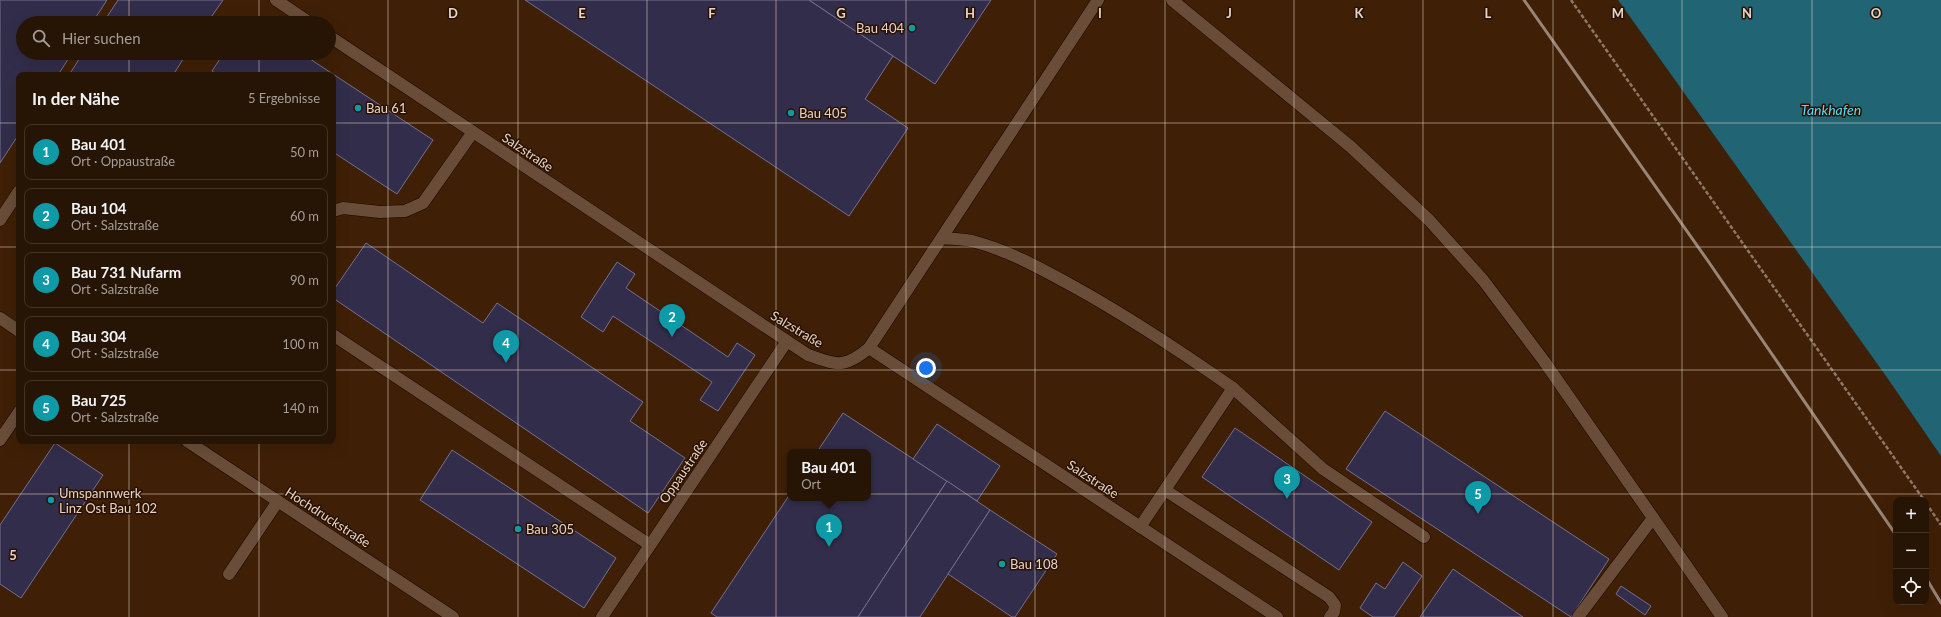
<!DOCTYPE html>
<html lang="de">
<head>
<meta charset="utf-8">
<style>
  :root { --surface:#261404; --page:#322113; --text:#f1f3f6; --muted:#a49e9a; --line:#423326; --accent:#afaefa }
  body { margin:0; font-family:Lato,sans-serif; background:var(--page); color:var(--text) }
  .controls { position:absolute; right:12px; bottom:12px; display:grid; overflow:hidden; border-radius:8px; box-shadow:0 4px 16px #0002 }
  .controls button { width:36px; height:36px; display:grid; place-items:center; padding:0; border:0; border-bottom:1px solid var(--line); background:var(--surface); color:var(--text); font:20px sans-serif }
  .you { position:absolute; left:926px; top:368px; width:14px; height:14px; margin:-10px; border:3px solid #fff; border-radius:50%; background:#1a73e8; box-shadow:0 0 0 6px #1a73e833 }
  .badge { display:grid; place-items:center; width:26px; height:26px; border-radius:50%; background:var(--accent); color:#fff; font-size:13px; font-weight:700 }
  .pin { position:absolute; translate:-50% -33px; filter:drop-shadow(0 1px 2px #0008) }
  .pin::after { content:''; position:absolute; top:21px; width:14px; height:12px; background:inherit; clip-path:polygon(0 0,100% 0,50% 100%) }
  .popup { position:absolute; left:787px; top:449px; width:84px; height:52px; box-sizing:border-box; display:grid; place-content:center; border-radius:8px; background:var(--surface); filter:drop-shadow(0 1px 3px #0005); font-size:13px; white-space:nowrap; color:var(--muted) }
  .popup b { font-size:15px; color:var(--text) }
  .popup::after { content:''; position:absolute; left:50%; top:100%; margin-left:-8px; border:8px solid transparent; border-top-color:var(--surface) }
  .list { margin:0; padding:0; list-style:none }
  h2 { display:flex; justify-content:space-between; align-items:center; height:52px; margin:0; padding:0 16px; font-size:17px }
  h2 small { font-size:13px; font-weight:400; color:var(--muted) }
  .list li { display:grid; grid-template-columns:26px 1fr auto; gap:12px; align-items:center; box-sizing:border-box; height:56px; margin:0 8px 8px; padding:0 8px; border:1px solid var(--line); border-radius:8px }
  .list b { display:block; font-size:15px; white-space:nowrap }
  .list p { margin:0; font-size:13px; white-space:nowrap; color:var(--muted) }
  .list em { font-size:13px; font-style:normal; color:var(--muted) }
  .icon { flex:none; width:22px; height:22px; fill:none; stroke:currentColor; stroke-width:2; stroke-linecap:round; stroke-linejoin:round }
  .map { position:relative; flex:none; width:1941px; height:617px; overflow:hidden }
  .search { position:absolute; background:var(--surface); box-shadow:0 4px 16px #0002; left:16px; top:16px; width:320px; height:44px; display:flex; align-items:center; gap:10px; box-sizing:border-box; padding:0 14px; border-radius:22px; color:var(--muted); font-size:15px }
  .panel { position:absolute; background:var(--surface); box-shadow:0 4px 16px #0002; left:16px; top:72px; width:320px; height:372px; border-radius:8px }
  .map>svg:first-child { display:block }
  .built { fill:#3f2006; fill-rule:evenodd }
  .water { fill:#216473 }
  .building { fill:#322d4a; stroke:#757090 }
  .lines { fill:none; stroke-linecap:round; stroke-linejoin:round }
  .minor-casing { stroke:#1a0500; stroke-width:13 }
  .path { stroke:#8d7868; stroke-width:2.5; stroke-dasharray:4 2; stroke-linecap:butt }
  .minor { stroke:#694d38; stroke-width:12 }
  .rail { stroke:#998576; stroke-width:3 }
  .grid { fill:none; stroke:#e5d4c8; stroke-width:1; stroke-opacity:0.55 }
  .culture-dot { fill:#0f9aa8; stroke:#291100; stroke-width:1.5 }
  .labels { text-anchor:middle; stroke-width:3; stroke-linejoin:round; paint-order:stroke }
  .poi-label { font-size:13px; fill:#e5d4c8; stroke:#291100; text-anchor:start }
  .street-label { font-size:13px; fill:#e5d4c8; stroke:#291100 }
  .water-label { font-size:14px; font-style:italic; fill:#5bdaf5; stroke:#291100 }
  .grid-label { font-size:13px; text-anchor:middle; font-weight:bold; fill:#e5d4c8; stroke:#291100; stroke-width:3; stroke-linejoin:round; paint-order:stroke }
</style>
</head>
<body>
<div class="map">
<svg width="1941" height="617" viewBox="0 0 1941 617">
  <rect width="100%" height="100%" fill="#331b06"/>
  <!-- built -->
  <path class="built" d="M0,0h1618l270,379 53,77v161h-1941zM23,23h306v30h-306zM19,75h314v366h-314zM790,452h78v46h-78zM1896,500h30v102h-30z"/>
  <!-- water -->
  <path class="water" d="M1618,0h323v456l-53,-77z"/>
  <!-- building -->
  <g class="building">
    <path d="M0,0h107l-15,23h-69v30h49l-14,22h-39v59l-19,29z"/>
    <path d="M118,0h105l-16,23h-104z"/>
    <path d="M525,0h284l84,56 -28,43 43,29 -59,88z"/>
    <path d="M809,0h182l-56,84z"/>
    <path d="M247,17l9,6h-13z"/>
    <path d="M83,53h104l-14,22h-104z"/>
    <path d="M224,53h77l132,87 -36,54 -64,-42v-77h-115l-6,-4z"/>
    <path d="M366,243l117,80 14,-20 146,99 -13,19 55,37 -37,55 -315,-215v-7z"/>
    <path d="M617,262l18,12 -9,14 102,69 9,-14 18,12 -37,56 -18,-11 12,-18 -99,-66 -10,16 -22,-15z"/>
    <path d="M1385,411l224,148 -38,58 -225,-148z"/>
    <path d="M843,413l104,68 -89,136h-141l-6,-4 79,-119v4h78v-46h-51z"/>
    <path d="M937,424l63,42 -23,35 -64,-42z"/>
    <path d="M1235,428l137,94 -33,48 -137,-93z"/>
    <path d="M55,443l48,32 -82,123 -21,-14v-59z"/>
    <path d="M452,450l164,108 -32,50 -164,-108z"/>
    <path d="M947,481l43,29 -70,107h-62z"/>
    <path d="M990,510l67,44 -42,63h-3l-64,-43z"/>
    <path d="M1403,562l19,14 -28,41h-21l-13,-9 16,-25 9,6z"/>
    <path d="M1453,569l70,48h-103z"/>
    <path d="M1621,586l30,20 -6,9 -29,-21z"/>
  </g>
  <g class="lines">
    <!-- minor casing -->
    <g class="minor-casing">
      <g id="minor">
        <path d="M276,0l34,23"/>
        <path d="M1172,0l179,147 78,73 54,60 61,81 178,256"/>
        <path d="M329,36l479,319c29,10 36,14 61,-7l229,-348"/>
        <path d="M333,211l10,-3 37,4 25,-1 18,-8 50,-71"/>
        <path d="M0,220l19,-29"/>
        <path d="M942,238c9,1 20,1 30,3 35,9 66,26 97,43 57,31 111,67 164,104"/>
        <path d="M0,318l19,13"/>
        <path d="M333,335l317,210"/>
        <path d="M869,348l408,269"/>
        <path d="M0,440l19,-28"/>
        <path d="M187,441l266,176"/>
        <path d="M1165,490l164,107 6,8 -1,7 -4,5"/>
        <path d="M1140,527l93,-139 90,81 101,68"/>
        <path d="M229,574l49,-73"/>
        <path d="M602,617l185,-276"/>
        <path d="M1578,617l75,-99"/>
      </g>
    </g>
    <!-- path -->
    <g class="path">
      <path d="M1571,0l353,500"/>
      <path d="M1926,503l15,22"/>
    </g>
    <!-- minor -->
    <use href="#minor" class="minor"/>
    <!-- rail -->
    <g class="rail">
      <path d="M1524,0l184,261 188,274"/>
      <path d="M1926,578l15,25"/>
    </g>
  </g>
  <!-- grid -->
  <path class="grid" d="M129,0v23M259,0v23M388,0v617M518,0v617M647,0v617M776,0v617M906,0v617M1035,0v617M1165,0v617M1294,0v617M1423,0v617M1553,0v617M1682,0v617M1812,0v617M129,53v22M259,53v22M0,123h19M333,123h1608M0,247h19M333,247h1608M0,370h19M333,370h1608M129,441v176M259,441v176M0,494h1941"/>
  <!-- markers -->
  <g class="culture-dot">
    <circle cx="912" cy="28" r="4"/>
    <circle cx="358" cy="108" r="4"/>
    <circle cx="791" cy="113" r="4"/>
    <circle cx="51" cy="500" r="4"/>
    <circle cx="518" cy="529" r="4"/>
    <circle cx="1002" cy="564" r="4"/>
  </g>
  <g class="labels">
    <!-- poi labels -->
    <g class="poi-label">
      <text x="904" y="33" text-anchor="end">Bau 404</text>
      <text x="366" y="113">Bau 61</text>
      <text x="799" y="118">Bau 405</text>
      <text x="59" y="498">Umspannwerk<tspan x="59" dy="15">Linz Ost Bau 102</tspan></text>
      <text x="526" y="534">Bau 305</text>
      <text x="1010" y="569">Bau 108</text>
    </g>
    <!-- street labels -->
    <g class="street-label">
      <text transform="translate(528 152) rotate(34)" y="5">Salzstraße</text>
      <text transform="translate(797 329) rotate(31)" y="5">Salzstraße</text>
      <text transform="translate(683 471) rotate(-56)" y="5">Oppaustraße</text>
      <text transform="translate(1093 479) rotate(33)" y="5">Salzstraße</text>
      <text transform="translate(328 517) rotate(33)" y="5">Hochdruckstraße</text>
    </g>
    <!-- water labels -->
    <g class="water-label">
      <text x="1831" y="115">Tankhafen</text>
    </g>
  </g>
  <g class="grid-label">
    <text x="453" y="18">D</text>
    <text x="582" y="18">E</text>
    <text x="712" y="18">F</text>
    <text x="841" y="18">G</text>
    <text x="970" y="18">H</text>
    <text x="1100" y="18">I</text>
    <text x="1229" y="18">J</text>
    <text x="1359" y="18">K</text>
    <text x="1488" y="18">L</text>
    <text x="1618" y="18">M</text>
    <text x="1747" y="18">N</text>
    <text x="1876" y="18">O</text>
    <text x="13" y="560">5</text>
  </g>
</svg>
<div class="controls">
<button>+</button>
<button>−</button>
<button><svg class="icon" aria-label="locate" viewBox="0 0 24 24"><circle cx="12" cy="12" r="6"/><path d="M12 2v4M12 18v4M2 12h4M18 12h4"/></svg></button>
</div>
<div class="you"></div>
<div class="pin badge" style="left:829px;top:547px;background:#0f9aa8">1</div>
<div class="popup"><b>Bau 401</b>Ort</div>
<div class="pin badge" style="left:672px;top:337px;background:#0f9aa8">2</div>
<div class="pin badge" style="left:1287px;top:499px;background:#0f9aa8">3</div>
<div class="pin badge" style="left:506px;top:363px;background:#0f9aa8">4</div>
<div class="pin badge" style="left:1478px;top:514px;background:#0f9aa8">5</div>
<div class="search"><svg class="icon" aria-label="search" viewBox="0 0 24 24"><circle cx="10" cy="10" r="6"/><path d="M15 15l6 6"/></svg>Hier suchen</div>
<section class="panel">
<h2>In der Nähe<small>5 Ergebnisse</small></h2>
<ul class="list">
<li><span class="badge" style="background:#0f9aa8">1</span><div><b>Bau 401</b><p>Ort · Oppaustraße</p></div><em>50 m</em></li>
<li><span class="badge" style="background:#0f9aa8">2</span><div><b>Bau 104</b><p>Ort · Salzstraße</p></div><em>60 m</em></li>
<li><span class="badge" style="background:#0f9aa8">3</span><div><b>Bau 731 Nufarm</b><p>Ort · Salzstraße</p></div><em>90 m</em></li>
<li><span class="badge" style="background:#0f9aa8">4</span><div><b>Bau 304</b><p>Ort · Salzstraße</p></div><em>100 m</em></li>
<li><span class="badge" style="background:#0f9aa8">5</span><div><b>Bau 725</b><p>Ort · Salzstraße</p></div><em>140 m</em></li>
</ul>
</section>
</div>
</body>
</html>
